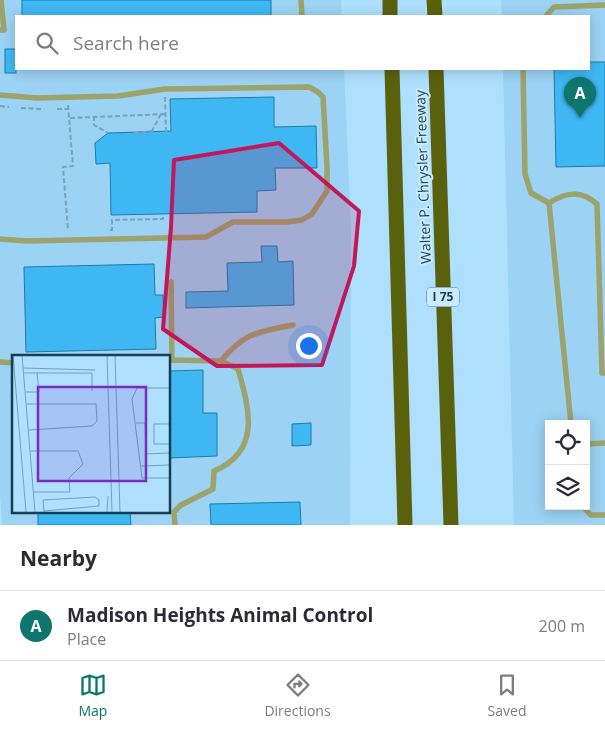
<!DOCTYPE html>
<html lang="en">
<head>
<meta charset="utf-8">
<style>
  :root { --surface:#fff; --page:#f7f7f7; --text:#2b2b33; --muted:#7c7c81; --line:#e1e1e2; --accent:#0f766e }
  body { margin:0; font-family:"Open Sans",sans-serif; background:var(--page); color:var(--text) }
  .controls { position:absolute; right:15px; bottom:15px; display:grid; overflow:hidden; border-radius:0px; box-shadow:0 2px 12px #0003 }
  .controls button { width:45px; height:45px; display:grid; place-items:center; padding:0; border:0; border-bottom:1px solid var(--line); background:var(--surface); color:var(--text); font:25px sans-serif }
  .you { position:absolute; left:308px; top:345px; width:18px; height:18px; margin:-12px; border:4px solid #fff; border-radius:50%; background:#1a73e8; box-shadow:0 0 0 8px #1a73e833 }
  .badge { display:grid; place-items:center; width:32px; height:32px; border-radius:50%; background:var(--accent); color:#fff; font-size:16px; font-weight:700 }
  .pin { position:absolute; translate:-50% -41px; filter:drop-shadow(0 1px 2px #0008) }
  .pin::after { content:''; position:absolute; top:26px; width:18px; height:15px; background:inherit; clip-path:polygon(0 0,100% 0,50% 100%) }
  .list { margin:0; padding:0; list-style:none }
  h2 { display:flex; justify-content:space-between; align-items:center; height:65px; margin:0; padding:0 20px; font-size:21px }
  h2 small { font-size:16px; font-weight:400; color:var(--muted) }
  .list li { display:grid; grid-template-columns:32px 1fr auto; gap:15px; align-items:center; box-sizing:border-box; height:70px; padding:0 20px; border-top:1px solid var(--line) }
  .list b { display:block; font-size:19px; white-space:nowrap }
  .list p { margin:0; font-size:16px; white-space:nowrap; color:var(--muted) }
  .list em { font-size:16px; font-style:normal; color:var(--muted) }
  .icon { flex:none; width:28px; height:28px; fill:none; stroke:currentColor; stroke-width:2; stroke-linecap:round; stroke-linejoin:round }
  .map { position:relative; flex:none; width:605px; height:525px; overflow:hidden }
  .search { position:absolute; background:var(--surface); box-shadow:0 2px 12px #0003; left:15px; right:15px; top:15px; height:55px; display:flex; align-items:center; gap:12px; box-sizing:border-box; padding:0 18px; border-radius:0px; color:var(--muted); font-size:19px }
  .sheet { height:135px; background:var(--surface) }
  nav { display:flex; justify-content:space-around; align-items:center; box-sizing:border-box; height:70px; border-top:1px solid var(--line); background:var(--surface); font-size:14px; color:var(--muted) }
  nav a { display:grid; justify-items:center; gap:2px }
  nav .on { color:var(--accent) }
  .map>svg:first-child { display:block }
  .built { fill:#9cd2f3; fill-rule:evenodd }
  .building { fill:#3fb7f2; stroke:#197daa }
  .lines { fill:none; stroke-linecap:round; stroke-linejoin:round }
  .path { stroke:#77a4bf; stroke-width:2; stroke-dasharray:5 2.5; stroke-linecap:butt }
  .lane { stroke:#9ca36c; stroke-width:5.5 }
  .highway { stroke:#5a610d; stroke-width:15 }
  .marked { fill:#c2185b; fill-opacity:0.2; stroke:#c2185b; stroke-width:4; stroke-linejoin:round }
  .labels { text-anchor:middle; stroke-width:4; stroke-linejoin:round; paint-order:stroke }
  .shield { fill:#caebff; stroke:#4d7286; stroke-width:1 }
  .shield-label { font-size:12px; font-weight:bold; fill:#183e52 }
  .street-label { font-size:14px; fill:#183e52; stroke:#caebff }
  .inset-road { fill:none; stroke:#729fb9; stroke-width:1 }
  .view { fill:#7b2cbf; fill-opacity:0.15; stroke:#7b2cbf; stroke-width:2.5 }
  .inset-edge { fill:none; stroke:#183e52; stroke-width:2.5 }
</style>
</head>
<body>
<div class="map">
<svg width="605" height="525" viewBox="0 0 605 525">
  <rect width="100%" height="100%" fill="#aee0fe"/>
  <!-- built -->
  <g class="built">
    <path d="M0,0h341l1,16h-326v53h328l7,160 -1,296h-348l-2,-30zM14,356h155v155h-155z"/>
    <path d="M501,0h104v525h-91l-11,-456h86v-53h-87zM549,424h37v82h-37z"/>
  </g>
  <!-- building -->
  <g class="building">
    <rect x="22" y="0" width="249" height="16"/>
    <rect x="5" y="49" width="11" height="24"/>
    <path d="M589,62h16v104l-49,1 -2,-98h35z"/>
    <path d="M274,97v30l42,-1 1,42h-42l1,22 -19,1v21l-146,3 -1,-52 -14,1 -1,-21 13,-10 63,-2 -1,-32z"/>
    <path d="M261,246h16l1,16 15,-1 1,44 -108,3v-16l42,-1 -1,-28 35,-1z"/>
    <path d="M154,264l1,31h8l1,22 -9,1 1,31 -130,3 -2,-85z"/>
    <path d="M203,370v43h14v43l-48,2v-87z"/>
    <path d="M311,423v22l-19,1v-22z"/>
    <path d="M300,502l1,23h-90l-1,-21z"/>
    <path d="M38,511h92l1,14h-93z"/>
  </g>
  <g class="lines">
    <!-- path -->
    <g class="path">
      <path d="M165,97l1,35"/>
      <path d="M68,105l5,61 -10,1 5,63"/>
      <path d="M0,106l9,1"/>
      <path d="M21,108l22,1"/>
      <path d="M57,109h12"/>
      <path d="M94,116v9l14,8"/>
      <path d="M70,118l96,-4"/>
      <path d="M152,132l1,-3 8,-15"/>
      <path d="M134,133l18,-2"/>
      <path d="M110,230h2v-10l51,-1v-5"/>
    </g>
    <!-- lane -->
    <g class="lane">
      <path d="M301,0l1,16"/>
      <path d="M546,16l8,-9 51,-2"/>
      <path d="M0,30h4l-3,-30"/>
      <path d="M523,69l2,105 6,19 18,10 22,221"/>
      <path d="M0,95l37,3 81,-2 47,-7 144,-2 9,5 5,5 4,70v24l-15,23 -10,6 -15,2h-54l-27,15 -179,4 -27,-2"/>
      <path d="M549,203c17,-11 32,-13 48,1l5,169h3"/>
      <path d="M171,282l1,78"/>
      <path d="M169,360l52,1 17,8c11,39 24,82 -24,102l-1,18 -32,16 -7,7 1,13"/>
      <path d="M221,361c24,-29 37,-29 72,-36"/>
      <path d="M0,362l14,1"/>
      <path d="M586,444l19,-1"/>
      <path d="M582,506l9,9h14"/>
    </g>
    <!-- highway -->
    <g class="highway">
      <path d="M390,0v16"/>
      <path d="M434,0l1,16"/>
      <path d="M392,69l13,456"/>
      <path d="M436,69l15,456"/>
    </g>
  </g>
  <!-- marked area -->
  <path class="marked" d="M279,143l80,68 -5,55 -32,99 -105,1 -54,-37 8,-102 3,-67z"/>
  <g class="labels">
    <!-- shield labels -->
    <rect class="shield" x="427" y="287.5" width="32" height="19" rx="4"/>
    <g class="shield-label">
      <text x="443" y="301">I 75</text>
    </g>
    <!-- street labels -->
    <g class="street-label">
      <text transform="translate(423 177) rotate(-92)" y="5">Walter P. Chrysler Freeway</text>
    </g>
  </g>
  <!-- overview -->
  <g transform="translate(12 355)">
    <rect width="158" height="158" fill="#aee0fe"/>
    <path class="inset-road" d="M1,0l13,157M10,0l13,157M95,0l5,157M103,0l5,157M11,13l72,2M12,18h68v18M158,33h-33l-5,11 10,79h28M14,37h13l-2,-19M15,49h69l1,17 -5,5 -63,4M124,68h9l1,31 24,-1M158,69h-16v20h16M19,96h47l5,13 -14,14 1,14h-36M129,111l29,-1M32,156l55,-5v-6l-4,-3 -52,3 1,12M95,157l1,-16"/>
    <path class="view" d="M26,32h108v94h-108z"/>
    <rect width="158" height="158" class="inset-edge"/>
  </g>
</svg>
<div class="controls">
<button><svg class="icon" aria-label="locate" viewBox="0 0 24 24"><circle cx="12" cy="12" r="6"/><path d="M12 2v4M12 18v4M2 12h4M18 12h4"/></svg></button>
<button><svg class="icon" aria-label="layers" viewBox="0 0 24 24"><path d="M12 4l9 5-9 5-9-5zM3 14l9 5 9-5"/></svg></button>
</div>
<div class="you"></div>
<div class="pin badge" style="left:580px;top:118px">A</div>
<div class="search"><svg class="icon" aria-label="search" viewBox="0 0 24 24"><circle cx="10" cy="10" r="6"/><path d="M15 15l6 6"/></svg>Search here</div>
</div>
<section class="sheet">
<h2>Nearby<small></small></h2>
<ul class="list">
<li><span class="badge">A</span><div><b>Madison Heights Animal Control</b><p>Place</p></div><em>200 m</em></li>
</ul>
</section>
<nav>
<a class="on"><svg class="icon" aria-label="map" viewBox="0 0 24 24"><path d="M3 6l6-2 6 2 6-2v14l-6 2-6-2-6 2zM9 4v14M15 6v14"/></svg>Map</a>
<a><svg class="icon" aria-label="directions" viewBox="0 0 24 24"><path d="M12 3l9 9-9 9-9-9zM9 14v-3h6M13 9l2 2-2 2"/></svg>Directions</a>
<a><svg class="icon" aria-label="saved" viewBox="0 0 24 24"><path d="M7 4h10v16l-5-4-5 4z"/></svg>Saved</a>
</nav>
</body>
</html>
